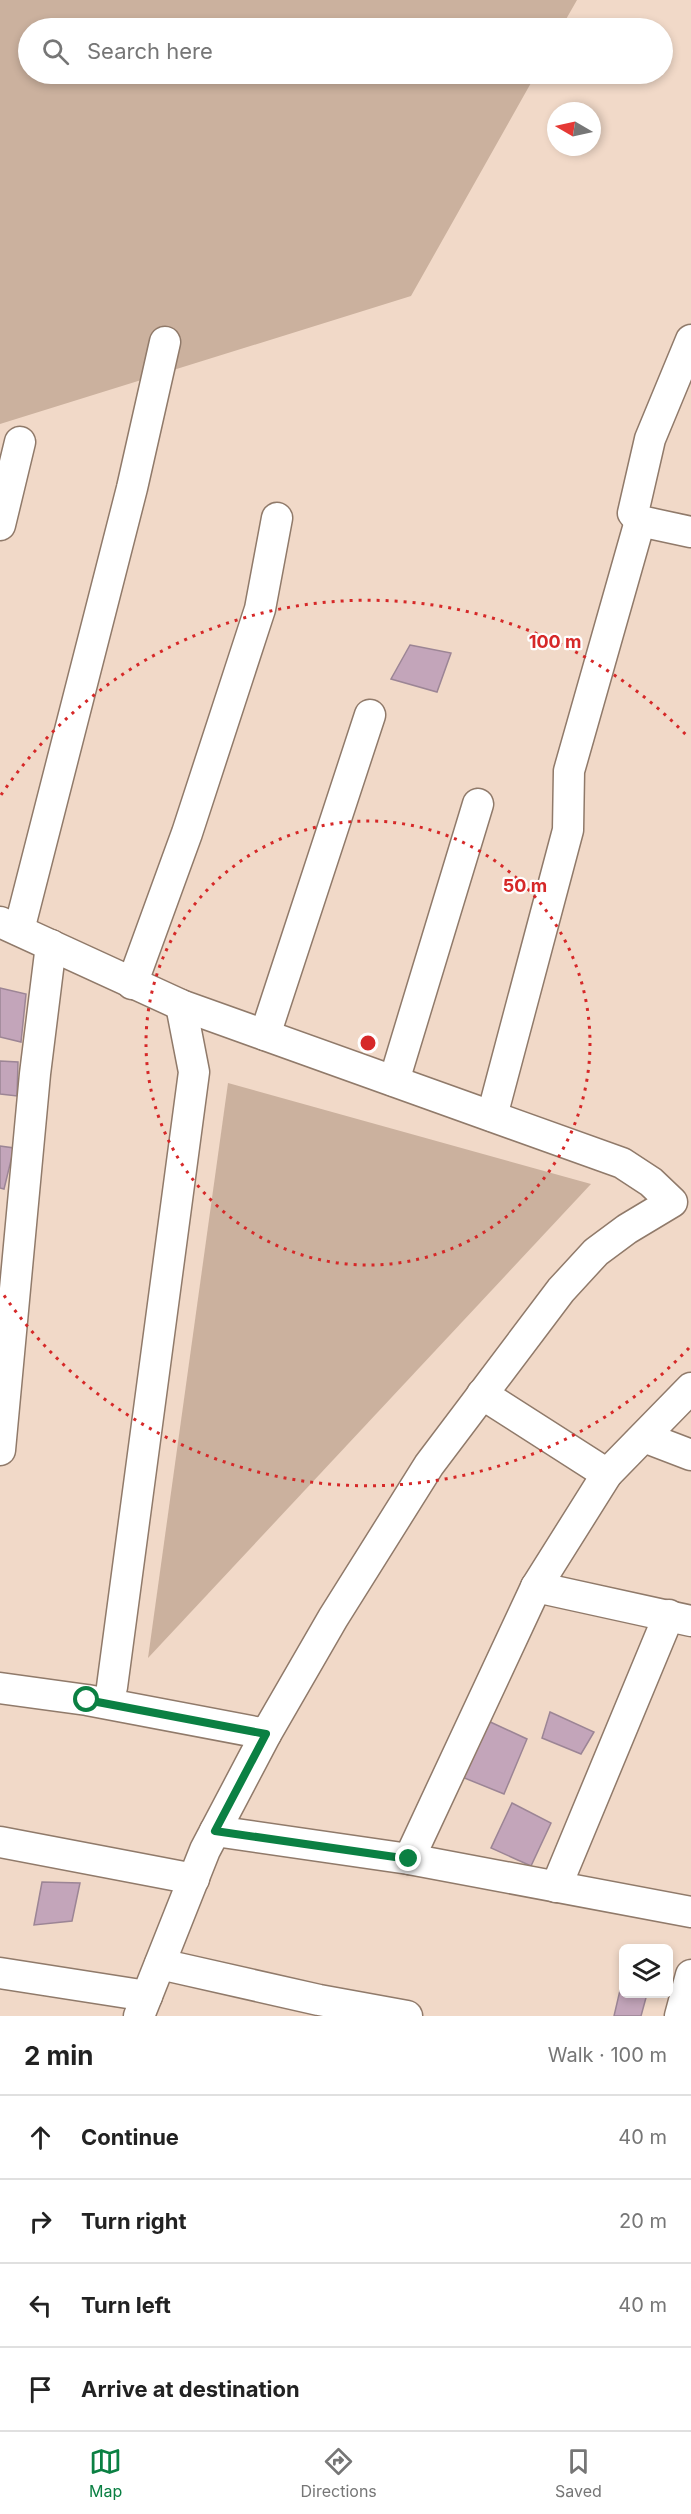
<!DOCTYPE html>
<html lang="en">
<head>
<meta charset="utf-8">
<style>
  :root { --surface:#fff; --page:#f6f6f6; --text:#222; --muted:#767676; --line:#e0e0e0; --accent:#0b8043 }
  body { margin:0; font-family:Inter,sans-serif; background:var(--page); color:var(--text) }
  .controls { position:absolute; right:18px; bottom:18px; display:grid; overflow:hidden; border-radius:9px; box-shadow:0 3px 9px #0003 }
  .controls button { width:54px; height:54px; display:grid; place-items:center; padding:0; border:0; border-bottom:2px solid var(--line); background:var(--surface); color:var(--text); font:30px sans-serif }
  .compass { position:absolute; left:547px; top:102px; width:54px; height:54px; border-radius:50%; background:var(--surface); box-shadow:0 3px 9px #0003; rotate:279deg }
  .stop { position:absolute; width:18px; height:18px; margin:-14px; border:4px solid #0b8043; border-radius:50%; background:#fff }
  .stop.end { background:#0b8043; border-color:#fff; box-shadow:0 2px 6px #0008 }
  .list { margin:0; padding:0; list-style:none }
  h2 { display:flex; justify-content:space-between; align-items:center; height:78px; margin:0; padding:0 24px; font-size:26px }
  h2 small { font-size:20px; font-weight:400; color:var(--muted) }
  .list li { display:grid; grid-template-columns:39px 1fr auto; gap:18px; align-items:center; box-sizing:border-box; height:84px; padding:0 24px; border-top:2px solid var(--line) }
  .list b { display:block; font-size:22px; white-space:nowrap }
  .list em { font-size:20px; font-style:normal; color:var(--muted) }
  .icon { flex:none; width:33px; height:33px; fill:none; stroke:currentColor; stroke-width:2; stroke-linecap:round; stroke-linejoin:round }
  .map { position:relative; flex:none; width:691px; height:2016px; overflow:hidden }
  .search { position:absolute; background:var(--surface); box-shadow:0 3px 9px #0003; left:18px; right:18px; top:18px; height:66px; display:flex; align-items:center; gap:15px; box-sizing:border-box; padding:0 21px; border-radius:33px; color:var(--muted); font-size:22px }
  .sheet { height:414px; background:var(--surface) }
  nav { display:flex; justify-content:space-around; align-items:center; box-sizing:border-box; height:84px; border-top:2px solid var(--line); background:var(--surface); font-size:16px; color:var(--muted) }
  nav a { display:grid; justify-items:center; gap:3px }
  nav .on { color:var(--accent) }
  .map>svg:first-child { display:block }
  .green { fill:#cbb19e }
  .building { fill:#c3a5ba; stroke:#9c8595; stroke-width:1.5 }
  .lines { fill:none; stroke-linecap:round; stroke-linejoin:round }
  .minor-casing { stroke:#907a6a; stroke-width:33 }
  .minor { stroke:#fff; stroke-width:30 }
  .route { stroke:#0b8043; stroke-width:8 }
  .ring { fill:none; stroke:#d62828; stroke-width:3; stroke-dasharray:3 6 }
  .centre { fill:#d62828; stroke:#fff; stroke-width:3 }
  .ring-label { font-size:18px; text-anchor:middle; font-weight:bold; fill:#d62828; stroke:#fff; stroke-width:4.5; stroke-linejoin:round; paint-order:stroke }
</style>
</head>
<body>
<div class="map">
<svg width="691" height="2016" viewBox="0 0 691 2016">
  <rect width="100%" height="100%" fill="#f1d9c8"/>
  <!-- green -->
  <g class="green">
    <path d="M0,0h577l-16,28h-533v46h508l-125,222 -411,128z"/>
    <path d="M228,1083l363,101 -443,474z"/>
  </g>
  <!-- building -->
  <g class="building">
    <path d="M410,645l41,8 -14,39 -46,-13z"/>
    <path d="M0,988l26,6 -5,48 -21,-5z"/>
    <path d="M0,1061l18,1 -1,34 -17,-2z"/>
    <path d="M0,1146l14,2 -10,41 -4,-1z"/>
    <path d="M550,1712l44,20 -13,22 -39,-16z"/>
    <path d="M486,1720l41,19 -23,55 -42,-17z"/>
    <path d="M512,1803l39,20 -20,43 -40,-18z"/>
    <path d="M42,1882l38,1 -8,38 -38,4z"/>
    <path d="M621,1986l3,1v7h23l-6,22h-27z"/>
  </g>
  <g class="lines">
    <!-- minor casing -->
    <g class="minor-casing">
      <g id="minor">
        <path d="M691,340l-41,99 -17,74 7,8 51,11"/>
        <path d="M0,525l20,-83"/>
        <path d="M0,922l181,83 441,158 29,19 21,20 -45,27 -31,23 -35,38 -132,175 -96,153 -67,116 -179,-34 -87,-12"/>
        <path d="M19,930l113,-442 33,-146"/>
        <path d="M132,984l55,-151 73,-224 17,-91"/>
        <path d="M265,1035l105,-320"/>
        <path d="M394,1081l84,-277"/>
        <path d="M492,1116l76,-286 1,-59 71,-250"/>
        <path d="M482,1394l125,80"/>
        <path d="M644,1437l47,18"/>
        <path d="M0,1450l35,-376 16,-129"/>
        <path d="M536,1587l155,34"/>
        <path d="M112,1687l82,-615 -13,-67"/>
        <path d="M215,1831l194,28 282,53"/>
        <path d="M0,1842l194,37"/>
        <path d="M409,1859l127,-272 71,-113 84,-86"/>
        <path d="M556,1887l113,-272"/>
        <path d="M160,1964l159,36 88,16"/>
        <path d="M0,1973l147,23"/>
        <path d="M139,2016l66,-166 61,-116"/>
        <path d="M680,2016l11,-41"/>
      </g>
    </g>
    <!-- minor -->
    <use href="#minor" class="minor"/>
  </g>
  <g class="lines">
    <!-- route -->
    <path class="route" d="M87,1700l179,34 -51,97 194,28"/>
  </g>
  <!-- distance rings -->
  <g class="ring">
    <circle cx="368" cy="1043" r="222"/>
    <path d="M689 1348A443 443 0 0 1 1 1291M1 795A443 443 0 0 1 689 738"/>
  </g>
  <circle cx="368" cy="1043" r="9" class="centre"/>
  <g class="ring-label">
    <text x="555" y="648">100 m</text>
    <text x="525" y="892">50 m</text>
  </g>
</svg>
<div class="controls">
<button><svg class="icon" aria-label="layers" viewBox="0 0 24 24"><path d="M12 4l9 5-9 5-9-5zM3 14l9 5 9-5"/></svg></button>
</div>
<svg class="compass" viewBox="-18 -18 36 36"><path d="M0-13l5 13h-10z" fill="#e53935"/><path d="M0 13l5-13h-10z" fill="#767676"/></svg>
<div class="stop" style="left:87px;top:1700px"></div>
<div class="stop end" style="left:409px;top:1859px"></div>
<div class="search"><svg class="icon" aria-label="search" viewBox="0 0 24 24"><circle cx="10" cy="10" r="6"/><path d="M15 15l6 6"/></svg>Search here</div>
</div>
<section class="sheet">
<h2>2 min<small>Walk · 100 m</small></h2>
<ul class="list">
<li><svg class="icon" aria-label="ahead" viewBox="0 0 24 24"><path d="M12 20V5M6 11l6-6 6 6"/></svg><div><b>Continue</b></div><em>40 m</em></li>
<li><svg class="icon" aria-label="right" viewBox="0 0 24 24"><path d="M7 20v-9h11M14 6l5 5-5 5"/></svg><div><b>Turn right</b></div><em>20 m</em></li>
<li><svg class="icon" aria-label="left" viewBox="0 0 24 24"><path d="M17 20v-9H6M10 6l-5 5 5 5"/></svg><div><b>Turn left</b></div><em>40 m</em></li>
<li><svg class="icon" aria-label="arrive" viewBox="0 0 24 24"><path d="M6 21V4h12l-3 4 3 4H6"/></svg><div><b>Arrive at destination</b></div></li>
</ul>
</section>
<nav>
<a class="on"><svg class="icon" aria-label="map" viewBox="0 0 24 24"><path d="M3 6l6-2 6 2 6-2v14l-6 2-6-2-6 2zM9 4v14M15 6v14"/></svg>Map</a>
<a><svg class="icon" aria-label="directions" viewBox="0 0 24 24"><path d="M12 3l9 9-9 9-9-9zM9 14v-3h6M13 9l2 2-2 2"/></svg>Directions</a>
<a><svg class="icon" aria-label="saved" viewBox="0 0 24 24"><path d="M7 4h10v16l-5-4-5 4z"/></svg>Saved</a>
</nav>
</body>
</html>
